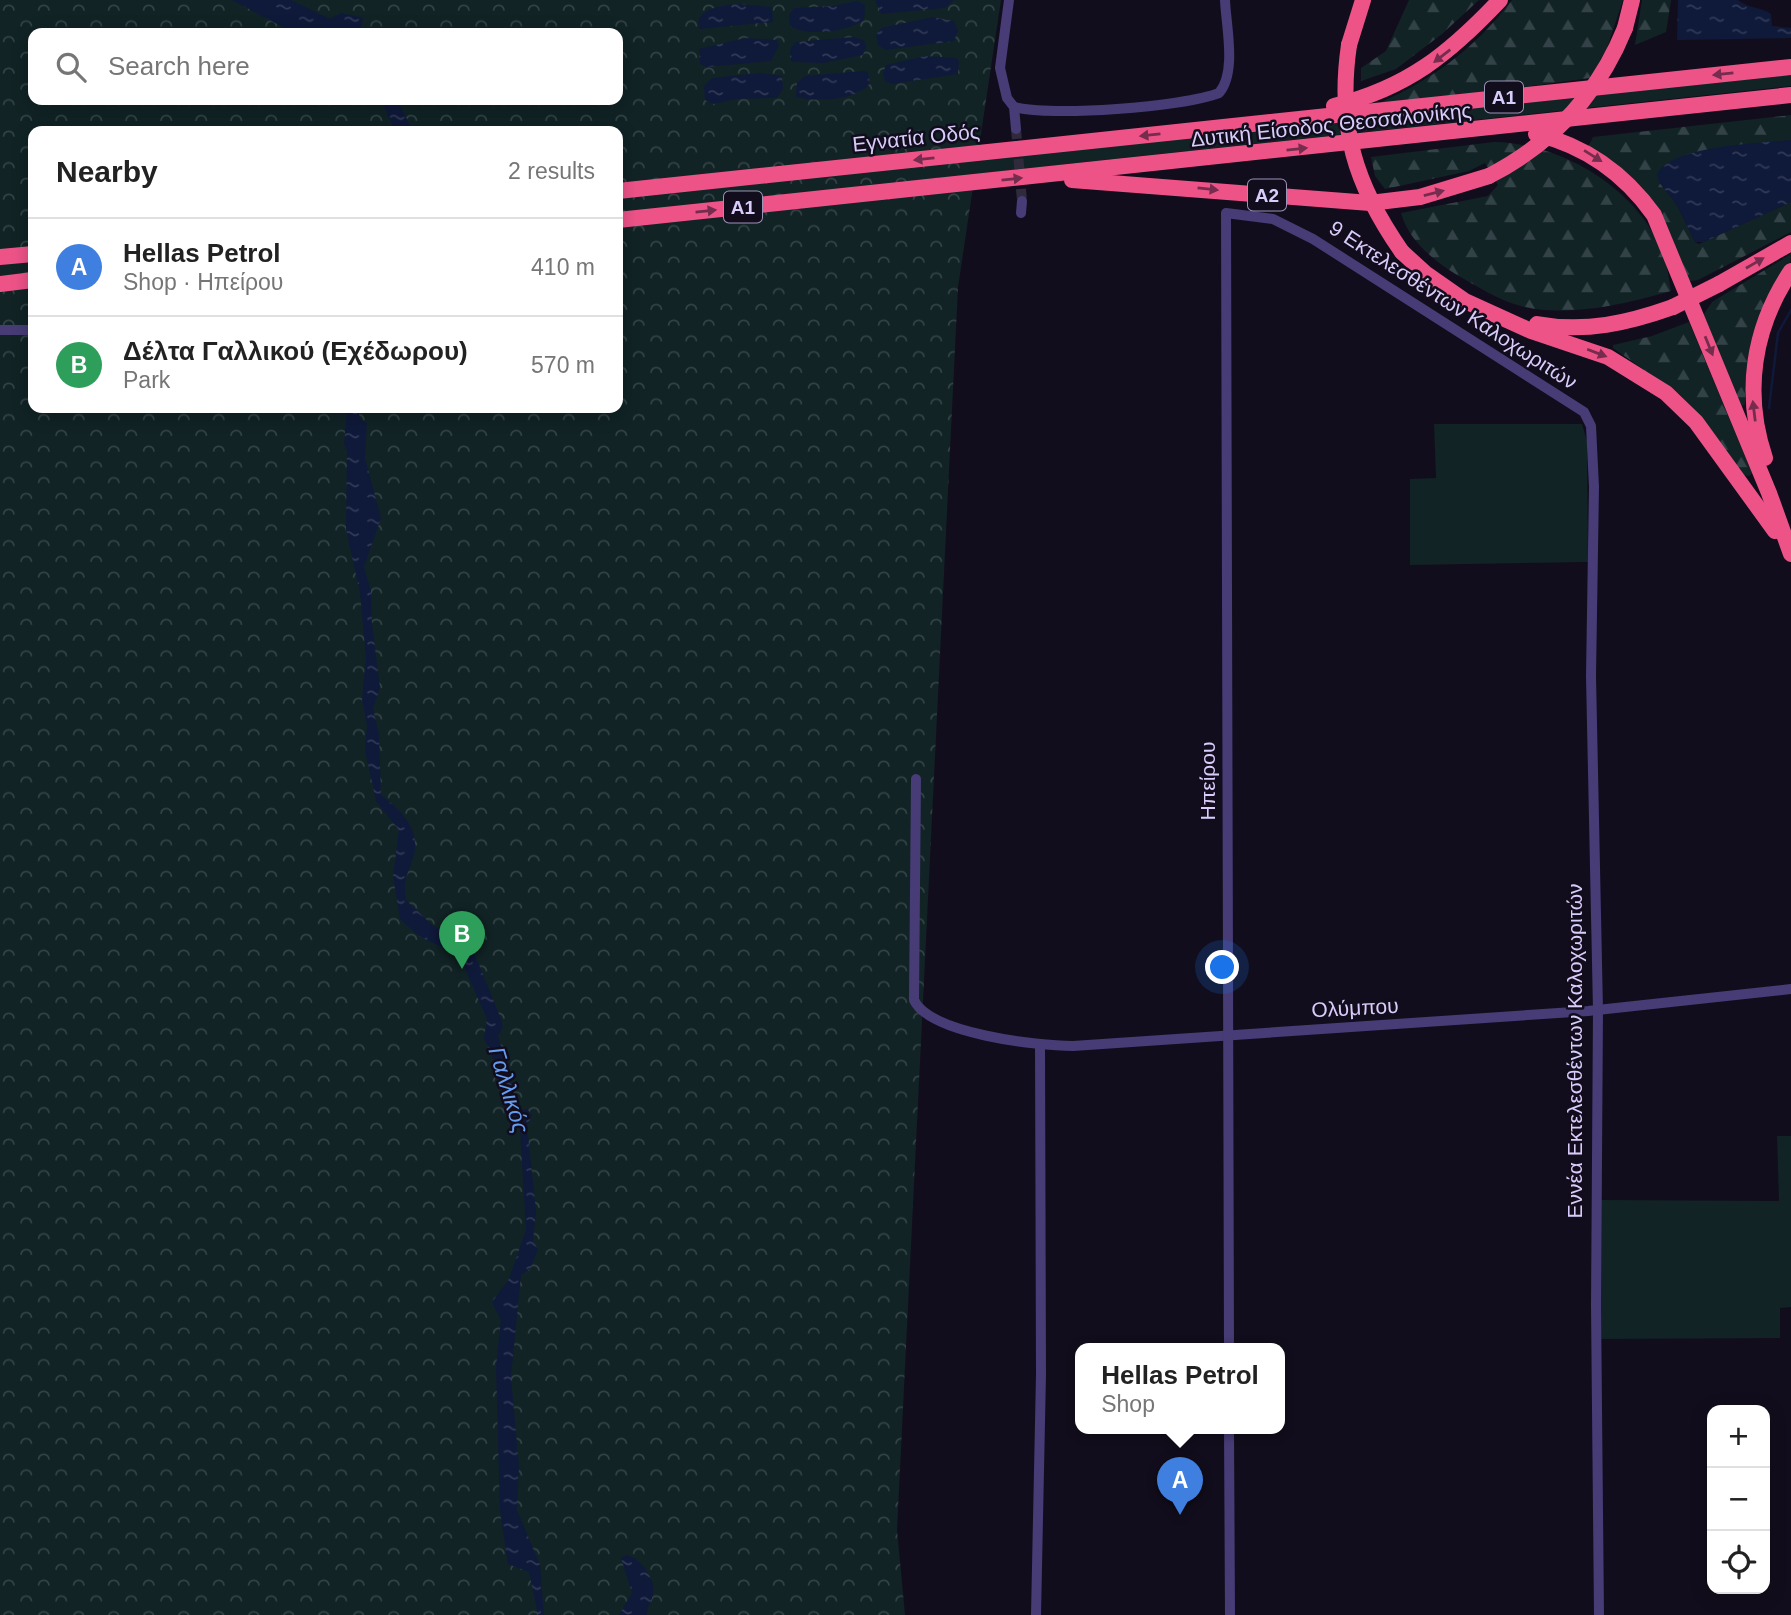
<!DOCTYPE html>
<html lang="en">
<head>
<meta charset="utf-8">
<style>
  :root { --surface:#fff; --page:#f6f6f6; --text:#222; --muted:#767676; --line:#e0e0e0; --accent:#0b8043 }
  body { margin:0; font-family:Helvetica,sans-serif; background:var(--page); color:var(--text) }
  .controls { position:absolute; right:21px; bottom:21px; display:grid; overflow:hidden; border-radius:14px; box-shadow:0 4px 18px #0003 }
  .controls button { width:63px; height:63px; display:grid; place-items:center; padding:0; border:0; border-bottom:2px solid var(--line); background:var(--surface); color:var(--text); font:35px sans-serif }
  .you { position:absolute; left:1223px; top:968px; width:24px; height:24px; margin:-18px; border:5px solid #fff; border-radius:50%; background:#1a73e8; box-shadow:0 0 0 10px #1a73e833 }
  .badge { display:grid; place-items:center; width:46px; height:46px; border-radius:50%; background:var(--accent); color:#fff; font-size:23px; font-weight:700 }
  .pin { position:absolute; translate:-50% -58px; filter:drop-shadow(0 2px 4px #0008) }
  .pin::after { content:''; position:absolute; top:37px; width:24px; height:21px; background:inherit; clip-path:polygon(0 0,100% 0,50% 100%) }
  .popup { position:absolute; left:1075px; top:1343px; width:210px; height:91px; box-sizing:border-box; display:grid; place-content:center; border-radius:14px; background:var(--surface); filter:drop-shadow(0 2px 5px #0005); font-size:23px; white-space:nowrap; color:var(--muted) }
  .popup b { font-size:26px; color:var(--text) }
  .popup::after { content:''; position:absolute; left:50%; top:100%; margin-left:-14px; border:14px solid transparent; border-top-color:var(--surface) }
  .list { margin:0; padding:0; list-style:none }
  h2 { display:flex; justify-content:space-between; align-items:center; height:91px; margin:0; padding:0 28px; font-size:30px }
  h2 small { font-size:23px; font-weight:400; color:var(--muted) }
  .list li { display:grid; grid-template-columns:46px 1fr auto; gap:21px; align-items:center; box-sizing:border-box; height:98px; padding:0 28px; border-top:2px solid var(--line) }
  .list b { display:block; font-size:26px; white-space:nowrap }
  .list p { margin:0; font-size:23px; white-space:nowrap; color:var(--muted) }
  .list em { font-size:23px; font-style:normal; color:var(--muted) }
  .icon { flex:none; width:38px; height:38px; fill:none; stroke:currentColor; stroke-width:2; stroke-linecap:round; stroke-linejoin:round }
  .map { position:relative; flex:none; width:1791px; height:1615px; overflow:hidden }
  .search { position:absolute; background:var(--surface); box-shadow:0 4px 18px #0003; left:28px; top:28px; width:595px; height:77px; display:flex; align-items:center; gap:18px; box-sizing:border-box; padding:0 24px; border-radius:14px; color:var(--muted); font-size:26px }
  .panel { position:absolute; background:var(--surface); box-shadow:0 4px 18px #0003; left:28px; top:126px; width:595px; height:287px; border-radius:14px }
  .map>svg:first-child { display:block }
  .grass { fill:#112325 }
  .forest { fill:url(#forest-firs) }
  .park { fill:url(#park-crowns); fill-rule:evenodd }
  .water { fill:url(#water-ripples) }
  .lines { fill:none; stroke-linecap:round; stroke-linejoin:round }
  .stream { stroke:#0f1939; stroke-width:2.5 }
  .minor-tunnel { stroke:#302a3d; stroke-width:10; stroke-dasharray:10 5; stroke-linecap:butt }
  .minor { stroke:#473c76; stroke-width:10 }
  .highway { stroke:#ee5388; stroke-width:16 }
  .highway-bridge { stroke:#ee5388; stroke-width:16 }
  .oneway { fill:#752c4d }
  .labels { text-anchor:middle; stroke-width:5; stroke-linejoin:round; paint-order:stroke }
  .shield { fill:#120d1c; stroke:#9d93b7; stroke-width:2 }
  .shield-label { font-size:19px; font-weight:bold; fill:#d8ccfa }
  .street-label { font-size:21px; fill:#d8ccfa; stroke:#120d1c }
  .water-label { font-size:23px; font-style:italic; fill:#659cf0; stroke:#120d1c }
</style>
</head>
<body>
<div class="map">
<svg width="1791" height="1615" viewBox="0 0 1791 1615">
  <defs>
    <pattern id="forest-firs" width="22" height="20" patternUnits="userSpaceOnUse" patternTransform="scale(1.75)"><rect width="22" height="20" fill="#112325"/><path d="M5 1l3.5 6h-7zM16 11l3.5 6h-7z" fill="#334246"/></pattern>
    <pattern id="park-crowns" width="20" height="18" patternUnits="userSpaceOnUse" patternTransform="scale(1.75)"><rect width="20" height="18" fill="#112325"/><path d="M2 6a3 3 0 1 1 6 0M12 15a3 3 0 1 1 6 0" fill="none" stroke="#334246"/></pattern>
    <pattern id="water-ripples" width="26" height="14" patternUnits="userSpaceOnUse" patternTransform="scale(1.75)"><rect width="26" height="14" fill="#0f1939"/><path d="M2 4q2-2 4 0t4 0M15 11q2-2 4 0t4 0" fill="none" stroke="#313957"/></pattern>
  </defs>
  <rect width="100%" height="100%" fill="#120d1c"/>
  <!-- grass -->
  <g class="grass">
    <path d="M1791,73v13l-770,83 -88,10 -70,-7z"/>
    <path d="M1434,424h148l5,17 1,121 -178,3v-86l26,-1z"/>
    <path d="M1777,1136h14v171l-11,1v30l-180,1v-139l179,1z"/>
  </g>
  <!-- forest -->
  <g class="forest">
    <path d="M1409,0h70l-37,34 -46,35 -35,12v-13l25,-17z"/>
    <path d="M1512,0h111l-16,48 -17,30 -223,30c60,-24 106,-57 145,-108z"/>
    <path d="M1642,0h29l-5,32 -31,13z"/>
    <path d="M1791,115v25l-101,14 -31,28 18,23 18,37 4,2 92,-42v30l-93,48 -8,1 -30,-66 -72,-68 5,-10z"/>
    <path d="M1494,142c69,1 149,49 171,118 3,10 4,21 6,31 -45,13 -105,27 -150,15 -23,-6 -44,-20 -64,-31 -24,-15 -48,-34 -56,-62l87,-17 10,-11 -13,-22 -16,8 -84,18 -10,-13 -4,-19z"/>
    <path d="M1791,254c0,23 -21,42 -31,63 -13,26 -14,58 -15,87l-4,3 -39,-90 10,-15z"/>
    <path d="M1689,322l63,151 -3,3 -5,-1 -64,-80 -67,-47v-3l39,-9z"/>
  </g>
  <!-- park -->
  <path class="park" d="M0,0h1001l-43,287 -61,1243 8,85h-905zM33,33h585v67h-585zM33,131h585v277h-585z"/>
  <!-- water -->
  <g class="water">
    <path d="M232,0h59l39,19 11,-6 22,5 -3,15h-66z"/>
    <path d="M875,0h78v1l-8,7 -64,6z"/>
    <path d="M1678,0h60c10,9 22,6 33,14l1,12 19,2v10l-114,2z"/>
    <path d="M857,1l8,4 -1,15c-17,12 -56,17 -74,6l-1,-11 5,-7 39,-2z"/>
    <path d="M736,4l36,3 1,15 -74,7c-4,-21 21,-23 37,-25z"/>
    <path d="M933,17l21,4 4,9 -4,11 -68,9 -8,-5 -2,-10 5,-7z"/>
    <path d="M854,37l10,3 2,7 -3,8 -40,8 -32,-1 -1,-12 5,-8z"/>
    <path d="M745,38l32,2 2,5 -8,16 -64,6 -7,-3 -1,-15z"/>
    <path d="M925,56l31,2 3,3 -1,13 -66,10 -7,-3 -2,-8 3,-8z"/>
    <path d="M862,71l6,1 2,11c-13,18 -54,19 -74,14l1,-14 8,-7z"/>
    <path d="M760,73l22,3 1,13 -6,9 -41,1 -23,5 -8,-4 -1,-14 8,-8z"/>
    <path d="M381,100h16l16,31h-18z"/>
    <path d="M1791,140v62l-87,40h-9l-18,-37 -18,-23 -2,-8c16,-29 102,-31 134,-34z"/>
    <path d="M347,408h11l2,11 7,4 -2,35 16,60 -17,49 7,24 1,33 8,64 -7,20 6,27 2,60c20,15 41,35 32,63 -6,19 -10,21 -7,42l27,26 36,14 32,79 2,8 -5,9c8,25 12,49 22,74l7,-1 5,6 -5,11 9,85 -3,30 5,8 -8,20 -9,6 -10,102 8,89 -2,44 23,55 4,50h-6l-9,-43 -21,-8 -8,-53 -4,-145 5,-46 -9,-18 17,-23 17,-49 -6,-100 -19,-40 -1,-14 -16,-38 3,-19 -28,-64 -39,-18 -20,-18 -7,-43 6,-46 -23,-29 -11,-51 2,-25 -5,-25 4,-43 -6,-64 -14,-64 1,-78 -3,-7z"/>
    <path d="M626,1555c14,2 30,24 27,39 -1,7 -6,13 -6,21h-28l13,-22 -11,-35z"/>
  </g>
  <g class="lines">
    <!-- stream -->
    <path class="stream" d="M1769,408l9,-75 13,-23"/>
    <!-- minor-tunnel -->
    <path class="minor-tunnel" d="M1016,129l6,72"/>
    <!-- minor -->
    <g class="minor">
      <path d="M1009,0l-9,68 7,30 7,9 2,22"/>
      <path d="M1014,107c36,10 170,0 205,-14 18,-21 7,-67 6,-93"/>
      <path d="M1021,213l1,-12"/>
      <path d="M0,330h33"/>
      <path d="M916,779l-2,221c16,34 124,46 159,46l515,-35 203,-22"/>
      <path d="M1229,1349l-3,-1136 47,6 40,20 271,173 7,14 3,61 -3,189 7,334 -2,295 3,310"/>
      <path d="M1229,1429l1,186"/>
      <path d="M1036,1615l5,-241 -1,-328"/>
    </g>
    <!-- highway -->
    <g class="highway">
      <path d="M1625,28l7,-28"/>
      <path d="M1349,45l14,-45"/>
      <path d="M1334,106c73,-18 115,-52 166,-106"/>
      <path d="M1536,134c50,12 88,39 118,81l115,278 22,61"/>
      <path d="M1072,180l298,23 50,-6 69,-21"/>
      <path d="M618,191l1173,-124"/>
      <path d="M618,220l1173,-125"/>
      <path d="M1402,252l23,21 40,28 66,30 77,26 58,36 30,29 79,109"/>
      <path d="M0,257l33,-3"/>
      <path d="M0,284l33,-4"/>
      <path d="M1719,284l72,-41"/>
      <path d="M1537,324c48,9 91,-1 136,-17"/>
      <path d="M1765,458c-22,-65 -12,-130 26,-187"/>
    </g>
    <!-- highway-bridge -->
    <g class="highway-bridge">
      <path d="M1349,45c-12,82 6,140 53,207"/>
      <path d="M1489,176c64,-33 109,-81 136,-148"/>
      <path d="M1673,307l46,-23"/>
    </g>
  </g>
  <!-- one-way arrows -->
  <defs><path id="oneway-solid" d="M-6-.8H1V-3.2L6.5 0L1 3.2V.8H-6Z" transform="scale(1.75)"/></defs>
  <g class="oneway">
    <use href="#oneway-solid" transform="translate(1442 56) rotate(142)"/>
    <use href="#oneway-solid" transform="translate(1723 74) rotate(174)"/>
    <use href="#oneway-solid" transform="translate(1150 135) rotate(174)"/>
    <use href="#oneway-solid" transform="translate(1297 149) rotate(-6)"/>
    <use href="#oneway-solid" transform="translate(1593 156) rotate(32)"/>
    <use href="#oneway-solid" transform="translate(924 159) rotate(174)"/>
    <use href="#oneway-solid" transform="translate(1012 179) rotate(-6)"/>
    <use href="#oneway-solid" transform="translate(1208 189) rotate(6)"/>
    <use href="#oneway-solid" transform="translate(1434 193) rotate(-14)"/>
    <use href="#oneway-solid" transform="translate(706 211) rotate(-6)"/>
    <use href="#oneway-solid" transform="translate(1755 263) rotate(-30)"/>
    <use href="#oneway-solid" transform="translate(1709 346) rotate(68)"/>
    <use href="#oneway-solid" transform="translate(1597 353) rotate(21)"/>
    <use href="#oneway-solid" transform="translate(1754 411) rotate(-97)"/>
  </g>
  <g class="labels">
    <!-- shield labels -->
    <g class="shield">
      <rect x="1485" y="81.5" width="38" height="31" rx="5"/>
      <rect x="1248" y="179.5" width="38" height="31" rx="5"/>
      <rect x="724" y="191.5" width="38" height="31" rx="5"/>
    </g>
    <g class="shield-label">
      <text x="1504" y="104">Α1</text>
      <text x="1267" y="202">Α2</text>
      <text x="743" y="214">Α1</text>
    </g>
    <!-- street labels -->
    <g class="street-label">
      <text transform="translate(1331 125) rotate(-6)" y="7">Δυτική Είσοδος Θεσσαλονίκης</text>
      <text transform="translate(916 138) rotate(-6)" y="7">Εγνατία Οδός</text>
      <text transform="translate(1453 305) rotate(33)" y="7">9 Εκτελεσθέντων Καλοχωριτών</text>
      <text transform="translate(1208 781) rotate(-90)" y="7">Ηπείρου</text>
      <text transform="translate(1355 1008) rotate(-3)" y="7">Ολύμπου</text>
      <text transform="translate(1575 1051) rotate(-90)" y="7">Εννέα Εκτελεσθέντων Καλοχωριτών</text>
    </g>
    <!-- water labels -->
    <g class="water-label">
      <text transform="translate(509 1090) rotate(73)" y="8">Γαλλικός</text>
    </g>
  </g>
</svg>
<div class="controls">
<button>+</button>
<button>−</button>
<button><svg class="icon" aria-label="locate" viewBox="0 0 24 24"><circle cx="12" cy="12" r="6"/><path d="M12 2v4M12 18v4M2 12h4M18 12h4"/></svg></button>
</div>
<div class="you"></div>
<div class="pin badge" style="left:1180px;top:1515px;background:#3f7fe0">A</div>
<div class="popup"><b>Hellas Petrol</b>Shop</div>
<div class="pin badge" style="left:462px;top:969px;background:#2e9e5b">B</div>
<div class="search"><svg class="icon" aria-label="search" viewBox="0 0 24 24"><circle cx="10" cy="10" r="6"/><path d="M15 15l6 6"/></svg>Search here</div>
<section class="panel">
<h2>Nearby<small>2 results</small></h2>
<ul class="list">
<li><span class="badge" style="background:#3f7fe0">A</span><div><b>Hellas Petrol</b><p>Shop · Ηπείρου</p></div><em>410 m</em></li>
<li><span class="badge" style="background:#2e9e5b">B</span><div><b>Δέλτα Γαλλικού (Εχέδωρου)</b><p>Park</p></div><em>570 m</em></li>
</ul>
</section>
</div>
</body>
</html>
